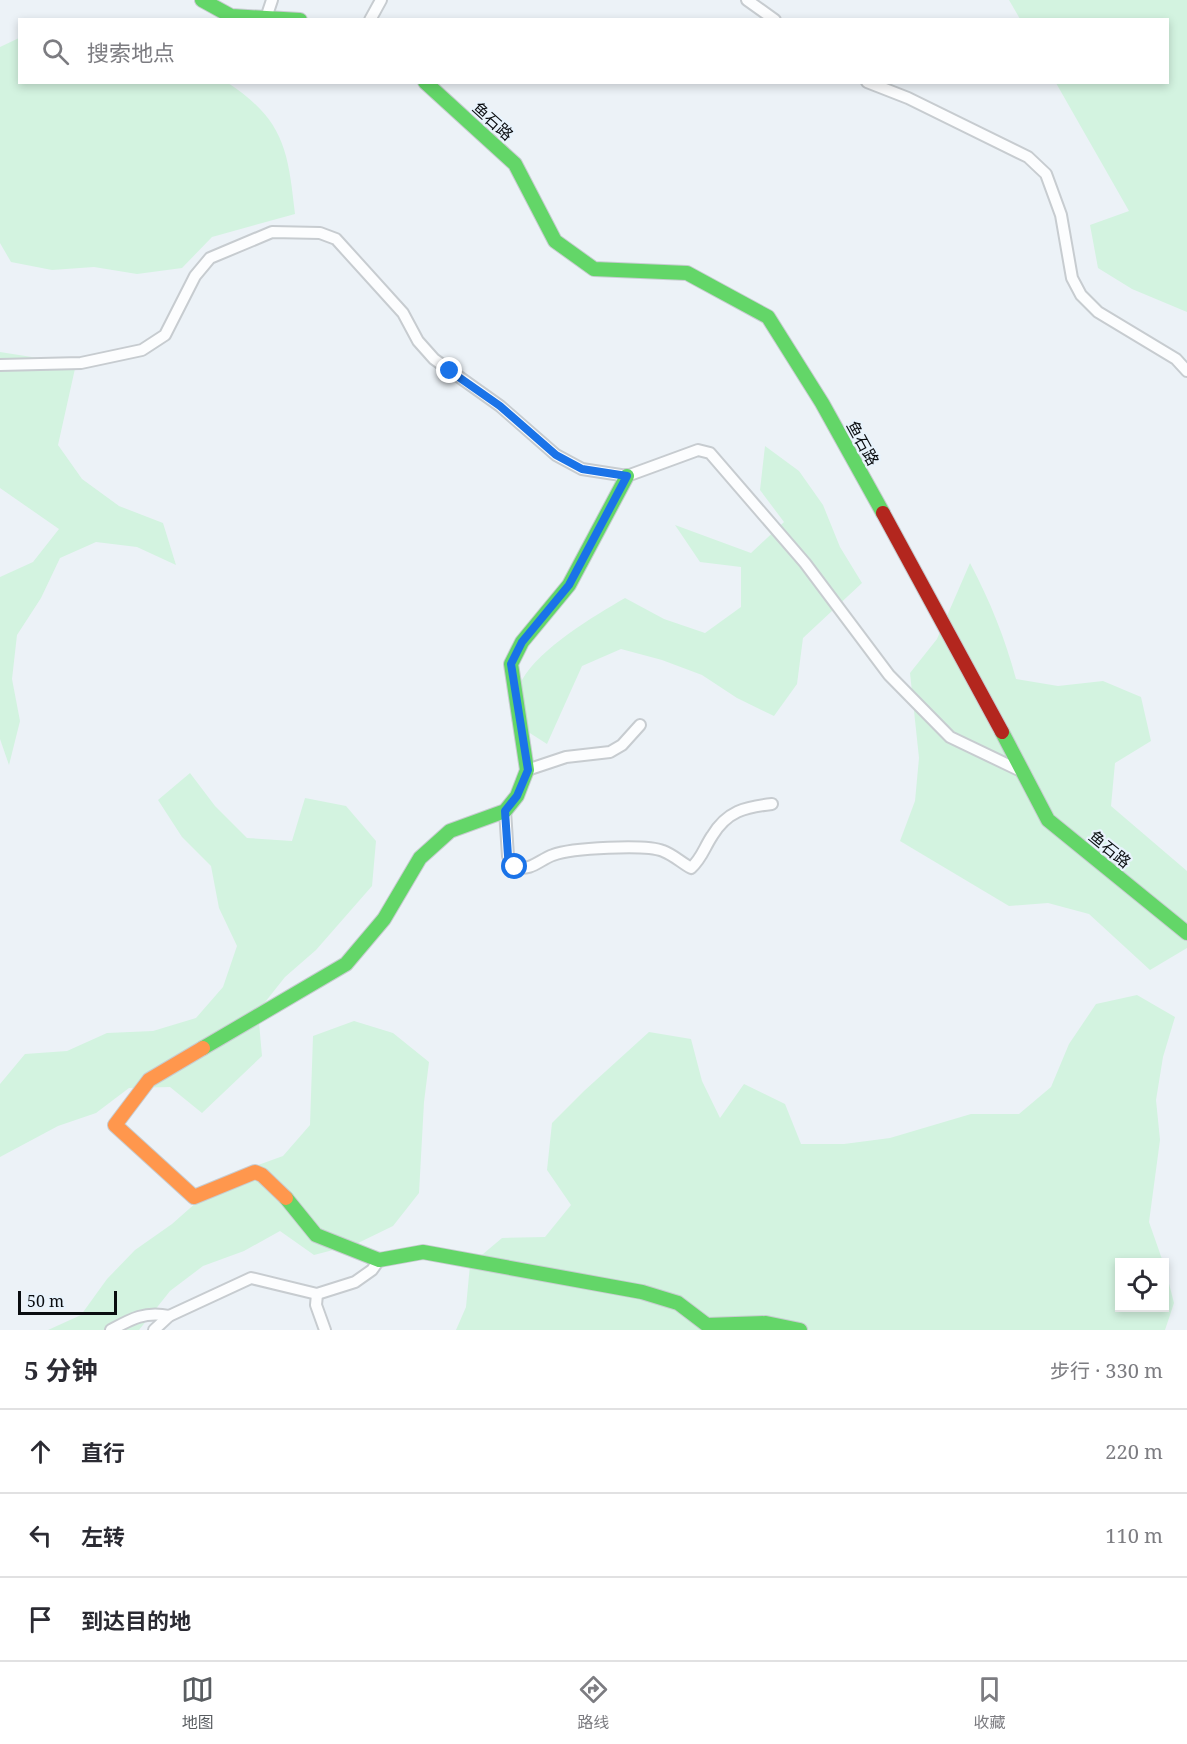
<!DOCTYPE html>
<html lang="zh">
<head>
<meta charset="utf-8">
<style>
  :root { --surface:#fff; --page:#f2f2f3; --text:#2b2b33; --muted:#7c7c81; --line:#e1e1e2; --accent:#595d61 }
  body { margin:0; font-family:"Noto Serif","Noto Sans SC",serif; background:var(--page); color:var(--text) }
  .controls { position:absolute; right:18px; bottom:18px; display:grid; overflow:hidden; border-radius:0px; box-shadow:0 3px 9px #0003 }
  .controls button { width:54px; height:54px; display:grid; place-items:center; padding:0; border:0; border-bottom:2px solid var(--line); background:var(--surface); color:var(--text); font:30px sans-serif }
  .scale { position:absolute; left:18px; bottom:15px; width:99px; box-sizing:border-box; padding-left:6px; border:3px solid #0a0d10; border-top:0; font-size:16px; line-height:21px; white-space:nowrap; color:#0a0d10; -webkit-text-stroke:4px #e8f3fc; paint-order:stroke }
  .stop { position:absolute; width:18px; height:18px; margin:-14px; border:4px solid #1a73e8; border-radius:50%; background:#fff }
  .stop.end { background:#1a73e8; border-color:#fff; box-shadow:0 2px 6px #0008 }
  .list { margin:0; padding:0; list-style:none }
  h2 { display:flex; justify-content:space-between; align-items:center; height:78px; margin:0; padding:0 24px; font-size:26px }
  h2 small { font-size:20px; font-weight:400; color:var(--muted) }
  .list li { display:grid; grid-template-columns:39px 1fr auto; gap:18px; align-items:center; box-sizing:border-box; height:84px; padding:0 24px; border-top:2px solid var(--line) }
  .list b { display:block; font-size:22px; white-space:nowrap }
  .list em { font-size:20px; font-style:normal; color:var(--muted) }
  .icon { flex:none; width:33px; height:33px; fill:none; stroke:currentColor; stroke-width:2; stroke-linecap:round; stroke-linejoin:round }
  .map { position:relative; flex:none; width:1187px; height:1330px; overflow:hidden }
  .search { position:absolute; background:var(--surface); box-shadow:0 3px 9px #0003; left:18px; right:18px; top:18px; height:66px; display:flex; align-items:center; gap:15px; box-sizing:border-box; padding:0 21px; border-radius:0px; color:var(--muted); font-size:22px }
  .sheet { height:330px; background:var(--surface) }
  nav { display:flex; justify-content:space-around; align-items:center; box-sizing:border-box; height:84px; border-top:2px solid var(--line); background:var(--surface); font-size:16px; color:var(--muted) }
  nav a { display:grid; justify-items:center; gap:3px }
  nav .on { color:var(--accent) }
  .map>svg:first-child { display:block }
  .green { fill:#d3f3e0 }
  .lines { fill:none; stroke-linecap:round; stroke-linejoin:round }
  .street-casing { stroke:#c7ccd0; stroke-width:14 }
  .fast-casing { stroke:#c7ccd0; stroke-width:16 }
  .slow-casing { stroke:#c7ccd0; stroke-width:16 }
  .jam-casing { stroke:#c7ccd0; stroke-width:16 }
  .street { stroke:#fcfdfe; stroke-width:10 }
  .fast { stroke:#63d668; stroke-width:14 }
  .slow { stroke:#ff974d; stroke-width:14 }
  .jam { stroke:#b3261e; stroke-width:14 }
  .route { stroke:#1a73e8; stroke-width:8 }
  .labels { text-anchor:middle; stroke-width:4.5; stroke-linejoin:round; paint-order:stroke }
  .street-label { font-size:16px; fill:#0a0d10; stroke:#e8f3fc }
</style>
</head>
<body>
<div class="map">
<svg width="1187" height="1330" viewBox="0 0 1187 1330">
  <rect width="100%" height="100%" fill="#ecf2f7"/>
  <!-- green -->
  <g class="green">
    <path d="M1009,0h178v312l-55,-23 -34,-21 -8,-43 39,-14 -73,-128 112,-1v-62l-148,-1z"/>
    <path d="M19,38l1,44 208,1c56,37 60,67 67,131l-83,23 -30,31 -45,6 -43,-7 -42,3 -41,-8 -11,-19v-196z"/>
    <path d="M0,352l76,12 -18,81 24,34 37,27 44,17 13,42 -39,-18 -41,-5 -36,16 -19,40 -24,37 -5,44 8,42 -11,44 -9,-26v-162l33,-15 26,-33 -59,-41z"/>
    <path d="M765,446l34,25 24,34 17,42 22,36 -59,55 -6,46 -23,32 -37,-18 -35,-23 -40,-15 -41,-11 -39,17 -35,78 -36,-23c4,-12 5,-29 11,-41 18,-32 72,-64 103,-82l39,21 41,14 36,-26v-40l-41,-5 -25,-37 76,28 33,-31 -24,-32z"/>
    <path d="M970,563c20,38 35,75 46,116l42,7 45,-5 38,16 10,44 -36,22 -4,43 76,65v77l-37,22 -61,-56 -41,-11 -39,3 -109,-65 15,-40 4,-43 -9,-85 27,-34z"/>
    <path d="M190,773l25,33 32,32 45,3 13,-43 41,8 30,35 -4,45 -56,64 -31,27 -27,34 4,45 -60,57 -32,-26 -41,1 -33,25 -38,13 -58,31v-73l25,-30 42,-3 40,-18 46,-2 43,-13 27,-31 14,-41 -18,-38 -8,-42 -29,-29 -24,-37z"/>
    <path d="M1137,995l38,22 -12,40 -7,43 4,40 -11,82 14,40h-43v46h44l1,-40 9,35 -9,27h-709l10,-23 4,-42 32,-27 43,-1 26,-32 -24,-35 5,-47 32,-32 65,-59 42,7 11,42 18,37 24,-34 41,20 16,40h43l46,-6 81,-24h48l32,-27 18,-43 27,-40z"/>
    <path d="M354,1021l39,12 36,29 -5,40 -5,91 -26,33 -37,18 -42,11 -34,-24 -36,20 -41,15 -33,25 -31,39h-91l33,-15 26,-36 28,-29 37,-26 34,-30 38,-24 39,-14 27,-31 3,-89z"/>
  </g>
  <g class="lines">
    <!-- street casing -->
    <g class="street-casing">
      <g id="street">
        <path d="M747,0l28,20"/>
        <path d="M266,18l6,-18"/>
        <path d="M370,20l11,-20"/>
        <path d="M867,82l41,16 120,59 18,17 15,41 11,63 9,17 17,17 78,47 11,12"/>
        <path d="M0,365l81,-2 61,-13 23,-15 30,-59 15,-18 62,-26 48,1 16,6 67,74 15,28 16,18 66,47 56,49 26,14 45,7 71,-26 12,3 95,110 84,112 61,62 73,35"/>
        <path d="M527,770l39,-13 44,-5 12,-7 18,-20"/>
        <path d="M505,811l3,45 7,11c17,4 24,-7 38,-12 18,-7 93,-11 110,-4 9,3 19,12 28,17 11,-10 13,-20 21,-32 15,-25 33,-29 60,-32"/>
        <path d="M317,1294l-1,11 9,25"/>
        <path d="M111,1330c20,-11 34,-19 58,-14"/>
        <path d="M154,1330l15,-14 82,-38 66,16 38,-12 17,-12 7,-10"/>
      </g>
    </g>
    <!-- fast casing -->
    <g class="fast-casing">
      <g id="fast">
        <path d="M202,0l29,16 69,4"/>
        <path d="M425,82l90,82 40,77 39,28 93,4 81,44 54,86 61,110"/>
        <path d="M1002,732l46,88 139,113"/>
        <path d="M203,1048l143,-84 38,-45 36,-61 30,-27 55,-20 12,-15 10,-26 -16,-106 11,-22 47,-57 58,-109"/>
        <path d="M286,1198l30,37 63,25 44,-8 219,40 36,11 29,22 59,-2 34,7"/>
      </g>
    </g>
    <!-- slow casing -->
    <g class="slow-casing">
      <path id="slow" d="M203,1048l-54,32 -34,45 79,72 61,-25 7,3 24,23"/>
    </g>
    <!-- jam casing -->
    <g class="jam-casing">
      <path id="jam" d="M883,513l119,219"/>
    </g>
    <!-- street -->
    <use href="#street" class="street"/>
    <!-- fast -->
    <use href="#fast" class="fast"/>
    <!-- slow -->
    <use href="#slow" class="slow"/>
    <!-- jam -->
    <use href="#jam" class="jam"/>
  </g>
  <g class="lines">
    <!-- route -->
    <path class="route" d="M450,371l50,35 56,49 26,14 45,7 -58,109 -47,57 -11,22 17,106 -11,26 -12,15 3,45 7,11"/>
  </g>
  <g class="labels">
    <!-- street labels -->
    <g class="street-label">
      <text transform="translate(493 121) rotate(42)" y="6">鱼石路</text>
      <text transform="translate(863 443) rotate(61)" y="6">鱼石路</text>
      <text transform="translate(1110 849) rotate(39)" y="6">鱼石路</text>
    </g>
  </g>
</svg>
<div class="controls">
<button><svg class="icon" aria-label="locate" viewBox="0 0 24 24"><circle cx="12" cy="12" r="6"/><path d="M12 2v4M12 18v4M2 12h4M18 12h4"/></svg></button>
</div>
<div class="scale">50 m</div>
<div class="stop" style="left:515px;top:867px"></div>
<div class="stop end" style="left:450px;top:371px"></div>
<div class="search"><svg class="icon" aria-label="search" viewBox="0 0 24 24"><circle cx="10" cy="10" r="6"/><path d="M15 15l6 6"/></svg>搜索地点</div>
</div>
<section class="sheet">
<h2>5 分钟<small>步行 · 330 m</small></h2>
<ul class="list">
<li><svg class="icon" aria-label="ahead" viewBox="0 0 24 24"><path d="M12 20V5M6 11l6-6 6 6"/></svg><div><b>直行</b></div><em>220 m</em></li>
<li><svg class="icon" aria-label="left" viewBox="0 0 24 24"><path d="M17 20v-9H6M10 6l-5 5 5 5"/></svg><div><b>左转</b></div><em>110 m</em></li>
<li><svg class="icon" aria-label="arrive" viewBox="0 0 24 24"><path d="M6 21V4h12l-3 4 3 4H6"/></svg><div><b>到达目的地</b></div></li>
</ul>
</section>
<nav>
<a class="on"><svg class="icon" aria-label="map" viewBox="0 0 24 24"><path d="M3 6l6-2 6 2 6-2v14l-6 2-6-2-6 2zM9 4v14M15 6v14"/></svg>地图</a>
<a><svg class="icon" aria-label="directions" viewBox="0 0 24 24"><path d="M12 3l9 9-9 9-9-9zM9 14v-3h6M13 9l2 2-2 2"/></svg>路线</a>
<a><svg class="icon" aria-label="saved" viewBox="0 0 24 24"><path d="M7 4h10v16l-5-4-5 4z"/></svg>收藏</a>
</nav>
</body>
</html>
